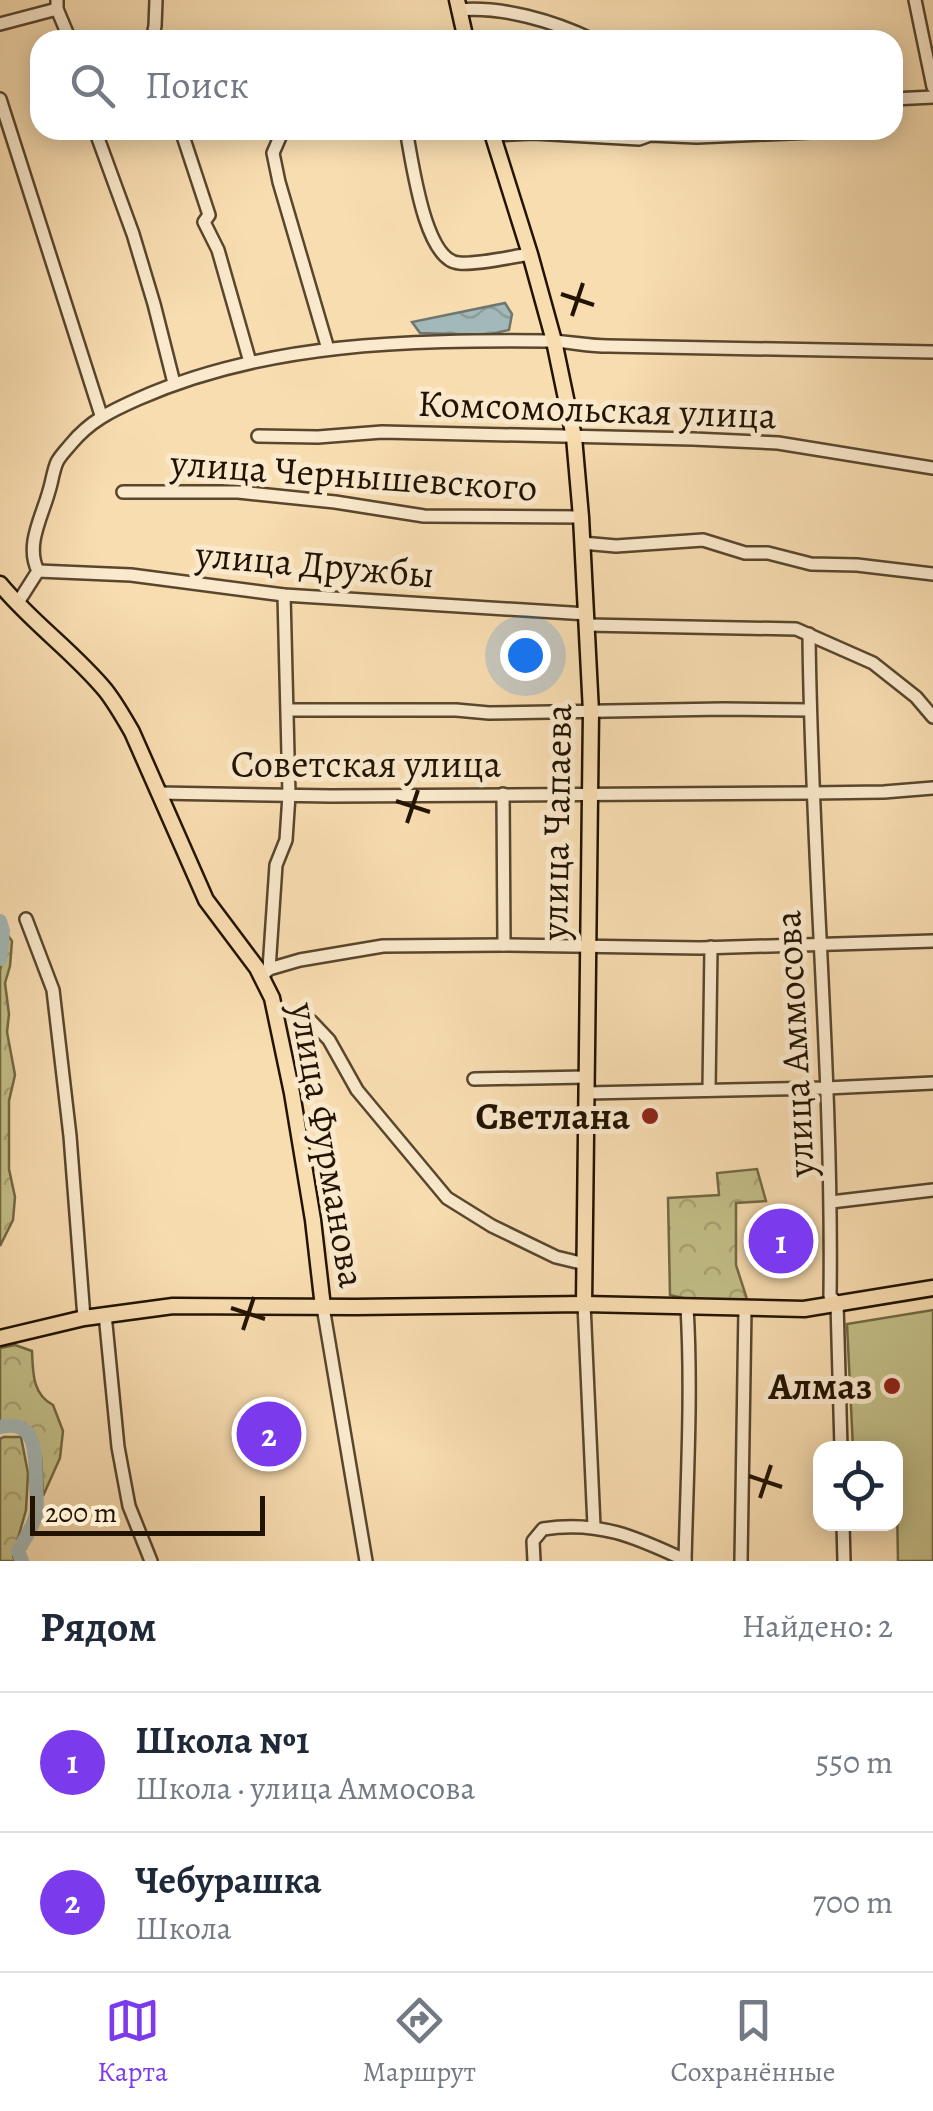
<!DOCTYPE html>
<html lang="ru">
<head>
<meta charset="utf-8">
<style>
  :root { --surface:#fff; --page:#f2f2f3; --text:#1f2937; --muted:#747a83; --line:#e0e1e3; --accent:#7c3aed }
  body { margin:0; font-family:Alegreya,serif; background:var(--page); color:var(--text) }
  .controls { position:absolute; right:30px; bottom:30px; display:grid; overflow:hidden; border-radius:20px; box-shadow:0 5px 25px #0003 }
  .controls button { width:90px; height:90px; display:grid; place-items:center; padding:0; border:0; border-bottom:2px solid var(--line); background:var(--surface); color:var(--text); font:50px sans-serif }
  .scale { position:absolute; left:30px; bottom:25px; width:235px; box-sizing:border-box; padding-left:10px; border:5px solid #221301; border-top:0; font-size:28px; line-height:35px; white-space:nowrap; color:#221301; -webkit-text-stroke:8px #fae9cc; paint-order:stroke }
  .you { position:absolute; left:525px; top:655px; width:35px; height:35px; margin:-25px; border:8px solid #fff; border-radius:50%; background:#1a73e8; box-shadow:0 0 0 15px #1a73e833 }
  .badge { display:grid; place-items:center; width:65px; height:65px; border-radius:50%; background:var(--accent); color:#fff; font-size:32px; font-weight:700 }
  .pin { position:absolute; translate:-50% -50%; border:5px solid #fff; box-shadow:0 2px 10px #0006 }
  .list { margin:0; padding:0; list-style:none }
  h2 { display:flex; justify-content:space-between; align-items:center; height:130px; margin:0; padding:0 40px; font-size:42px }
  h2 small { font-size:32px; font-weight:400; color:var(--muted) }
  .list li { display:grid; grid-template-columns:65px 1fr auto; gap:30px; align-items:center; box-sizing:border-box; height:140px; padding:0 40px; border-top:2px solid var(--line) }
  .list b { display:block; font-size:38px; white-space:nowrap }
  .list p { margin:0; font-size:32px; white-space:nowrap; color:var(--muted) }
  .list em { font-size:32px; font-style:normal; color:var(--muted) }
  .icon { flex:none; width:55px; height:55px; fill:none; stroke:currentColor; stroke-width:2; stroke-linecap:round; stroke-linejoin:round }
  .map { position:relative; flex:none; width:933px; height:1561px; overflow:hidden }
  .search { position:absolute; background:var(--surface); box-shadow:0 5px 25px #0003; left:30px; right:30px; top:30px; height:110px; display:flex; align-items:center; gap:25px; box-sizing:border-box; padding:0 35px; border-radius:30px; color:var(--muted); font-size:38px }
  .sheet { height:410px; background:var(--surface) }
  nav { display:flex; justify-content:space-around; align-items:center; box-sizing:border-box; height:140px; border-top:2px solid var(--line); background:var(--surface); font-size:28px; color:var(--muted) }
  nav a { display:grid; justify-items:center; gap:5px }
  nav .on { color:var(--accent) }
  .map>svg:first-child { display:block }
  .forest { fill:url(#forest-crowns); stroke:#726944; stroke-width:2.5 }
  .pitch { fill:#c3bf88; stroke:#726944; stroke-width:2.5 }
  .water { fill:url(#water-waves); stroke:#6f766f; stroke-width:2.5 }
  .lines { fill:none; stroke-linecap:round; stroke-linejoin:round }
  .river { stroke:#a3b8b8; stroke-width:14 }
  .minor-casing { stroke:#58462d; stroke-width:16 }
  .major-casing { stroke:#221301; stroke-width:19 }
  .minor { stroke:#fae9cc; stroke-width:11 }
  .major { stroke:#f8ddb1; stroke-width:14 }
  .ticks { fill:none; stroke:#221301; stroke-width:4 }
  .poi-dot { fill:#8f2418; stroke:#fae9cc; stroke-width:4 }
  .labels { text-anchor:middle; stroke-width:10; stroke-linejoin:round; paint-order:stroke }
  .street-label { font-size:38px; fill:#221301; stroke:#fae9cc }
  .poi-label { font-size:38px; font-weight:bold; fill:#221301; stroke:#fae9cc; text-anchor:end }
</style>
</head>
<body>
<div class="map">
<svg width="933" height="1561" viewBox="0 0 933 1561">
  <defs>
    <pattern id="forest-crowns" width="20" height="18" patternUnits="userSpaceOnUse" patternTransform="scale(2.5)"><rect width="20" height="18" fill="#c3bf88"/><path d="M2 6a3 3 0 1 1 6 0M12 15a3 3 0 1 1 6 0" fill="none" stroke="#a7a374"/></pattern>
    <pattern id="water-waves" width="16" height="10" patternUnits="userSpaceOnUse" patternTransform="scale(2.5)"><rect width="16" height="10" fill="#a3b8b8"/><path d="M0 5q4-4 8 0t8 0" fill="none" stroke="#8c9d9c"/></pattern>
  </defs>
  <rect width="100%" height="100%" fill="#f8ddb1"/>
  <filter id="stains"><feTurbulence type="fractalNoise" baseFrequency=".002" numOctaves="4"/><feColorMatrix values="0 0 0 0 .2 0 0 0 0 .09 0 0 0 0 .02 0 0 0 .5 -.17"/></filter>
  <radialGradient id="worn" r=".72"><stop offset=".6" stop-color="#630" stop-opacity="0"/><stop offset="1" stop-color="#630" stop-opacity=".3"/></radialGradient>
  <!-- forest -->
  <g class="forest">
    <path d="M7,934l5,7 -2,25 -5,17 4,31 -2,18 8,43 -6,26v68l6,28 -2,23 -13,26v-275z"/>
    <path d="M757,1169l9,32 -30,2v62l11,34 -56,1 -21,-5 -2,-97 51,-3 -2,-22z"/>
    <path d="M15,1345l17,6c1,21 0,43 21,54l10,26 -3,27 -17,38 -2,-39 -16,-34h-25v-75z"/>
    <path d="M4,1437h17l7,36 -2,37 -13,46 2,5h-15v-122z"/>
  </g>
  <!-- pitch -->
  <path class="pitch" d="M933,1310v251h-35l-2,-113h-43l-6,-124z"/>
  <!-- water -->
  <path class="water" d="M505,303l7,11 -3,16 -23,5 -66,-2 -8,-11z"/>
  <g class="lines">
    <!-- river -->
    <g class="river">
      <path d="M0,921l3,10 -3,28"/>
      <path d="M0,1427c38,-9 35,29 36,55 0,10 2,23 0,32 -2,12 -12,26 -18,37l4,10"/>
    </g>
    <!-- minor casing -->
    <g class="minor-casing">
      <g id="minor">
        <path d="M57,0v9l13,31"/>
        <path d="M915,0l18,87"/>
        <path d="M458,10c45,-4 95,11 135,30"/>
        <path d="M0,24l57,-15"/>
        <path d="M152,40l3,-14 1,-26"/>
        <path d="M0,99l101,316"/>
        <path d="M893,99l40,-2"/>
        <path d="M95,130l38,104 21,70 20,79"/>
        <path d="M181,130l28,85 -5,7 14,28 32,112"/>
        <path d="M283,130l-10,23 6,29 49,167"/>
        <path d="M406,130c6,29 18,131 53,133 18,2 51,-6 71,-9"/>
        <path d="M493,135l40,-2 106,6 11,-4 47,2 161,-7"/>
        <path d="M258,436l60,1 64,-5 311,7 85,4 155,25"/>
        <path d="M123,492h115l97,10 89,14 157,1"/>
        <path d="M582,543l34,3 87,-6 42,13h23l43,11 46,1 76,9"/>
        <path d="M38,571l93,4 153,20 303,19"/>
        <path d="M17,604l21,-33c-13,-26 4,-54 11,-80 3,-9 4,-20 8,-29 3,-6 9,-12 14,-18 19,-23 40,-33 67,-45 129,-57 271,-59 409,-58 20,0 40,5 61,5 108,1 216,3 325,6"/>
        <path d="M587,625l209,4 77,34 43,34 17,20"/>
        <path d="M809,634c2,221 24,441 21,662l7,7 4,145"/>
        <path d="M288,710h168l33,3 234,-4 87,1"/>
        <path d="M158,793l173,3 481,-3 72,-1 49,-4"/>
        <path d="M503,794l1,151"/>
        <path d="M26,919l27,71 17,146 14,182"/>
        <path d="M269,969l7,-104 10,-25 3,-45 -5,-200"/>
        <path d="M262,976l7,-7 31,-9 83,-14 121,-1 196,3 233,-7"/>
        <path d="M311,1021l18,19 28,50 90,108 45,28 64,31 29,7"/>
        <path d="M474,1079l113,-2"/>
        <path d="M709,1090l2,-143"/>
        <path d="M587,1093l239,-5 107,-5"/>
        <path d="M831,1202l102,-12"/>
        <path d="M584,1304l10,222"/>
        <path d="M323,1307l43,254"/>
        <path d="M105,1314l13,133 11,59 22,55"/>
        <path d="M843,1524l1,37"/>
        <path d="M534,1561l-1,-20 10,-12c55,-9 93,8 142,31"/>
        <path d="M685,1561c2,-84 7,-169 2,-254"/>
        <path d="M741,1561l4,-253"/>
      </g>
    </g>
    <!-- major casing -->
    <g class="major-casing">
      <g id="major">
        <path d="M457,0l9,40"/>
        <path d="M491,130l39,124 24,87 20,96 7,80 10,195 -7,592"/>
        <path d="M0,584c32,39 74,68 106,107 10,13 18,27 26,41l74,168 51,68 15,30 20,95 21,127 10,87"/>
        <path d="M0,1338l84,-20 89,-12 183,1 228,-3 220,5 129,-21"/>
      </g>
    </g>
    <!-- minor -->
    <use href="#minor" class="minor"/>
    <!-- major -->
    <use href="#major" class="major"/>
  </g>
  <!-- ticks -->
  <path class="ticks" d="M561,294l33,11M572,316l11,-33M396,801l34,11M407,823l11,-33M231,1308l34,11M243,1330l11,-33M749,1476l33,11M760,1498l11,-33"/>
  <!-- markers -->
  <g class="poi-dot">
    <circle cx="650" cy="1116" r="10"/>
    <circle cx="892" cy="1386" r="10"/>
  </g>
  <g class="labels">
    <!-- street labels -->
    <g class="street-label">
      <text transform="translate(597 409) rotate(2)" y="13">Комсомольская улица</text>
      <text transform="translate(354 475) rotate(4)" y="13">улица Чернышевского</text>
      <text transform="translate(315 564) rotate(5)" y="13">улица Дружбы</text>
      <text x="366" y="777">Советская улица</text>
      <text transform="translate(556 822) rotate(-89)" y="13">улица Чапаева</text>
      <text transform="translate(794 1044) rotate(-93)" y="13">улица Аммосова</text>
      <text transform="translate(328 1145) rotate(80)" y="13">улица Фурманова</text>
    </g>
    <!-- poi labels -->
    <g class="poi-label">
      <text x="630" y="1129">Светлана</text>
      <text x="872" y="1399">Алмаз</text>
    </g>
  </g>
  <rect width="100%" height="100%" filter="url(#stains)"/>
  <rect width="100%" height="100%" fill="url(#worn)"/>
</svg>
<div class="controls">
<button><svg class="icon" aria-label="locate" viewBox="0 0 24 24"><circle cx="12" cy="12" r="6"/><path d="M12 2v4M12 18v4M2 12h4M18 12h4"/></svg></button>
</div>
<div class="scale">200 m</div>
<div class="you"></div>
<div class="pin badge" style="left:781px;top:1241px">1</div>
<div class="pin badge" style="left:269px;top:1434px">2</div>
<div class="search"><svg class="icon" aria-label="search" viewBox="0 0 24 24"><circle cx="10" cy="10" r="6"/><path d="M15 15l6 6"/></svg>Поиск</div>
</div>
<section class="sheet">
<h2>Рядом<small>Найдено: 2</small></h2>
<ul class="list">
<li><span class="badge">1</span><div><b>Школа №1</b><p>Школа · улица Аммосова</p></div><em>550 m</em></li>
<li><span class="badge">2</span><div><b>Чебурашка</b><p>Школа</p></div><em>700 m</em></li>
</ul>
</section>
<nav>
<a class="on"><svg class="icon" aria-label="map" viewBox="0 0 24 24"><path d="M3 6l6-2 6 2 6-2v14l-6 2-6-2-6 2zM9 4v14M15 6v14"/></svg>Карта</a>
<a><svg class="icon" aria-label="directions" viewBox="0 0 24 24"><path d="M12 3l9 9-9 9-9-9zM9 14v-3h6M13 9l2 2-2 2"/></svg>Маршрут</a>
<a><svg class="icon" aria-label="saved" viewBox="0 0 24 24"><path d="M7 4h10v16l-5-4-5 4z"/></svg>Сохранённые</a>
</nav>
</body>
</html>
